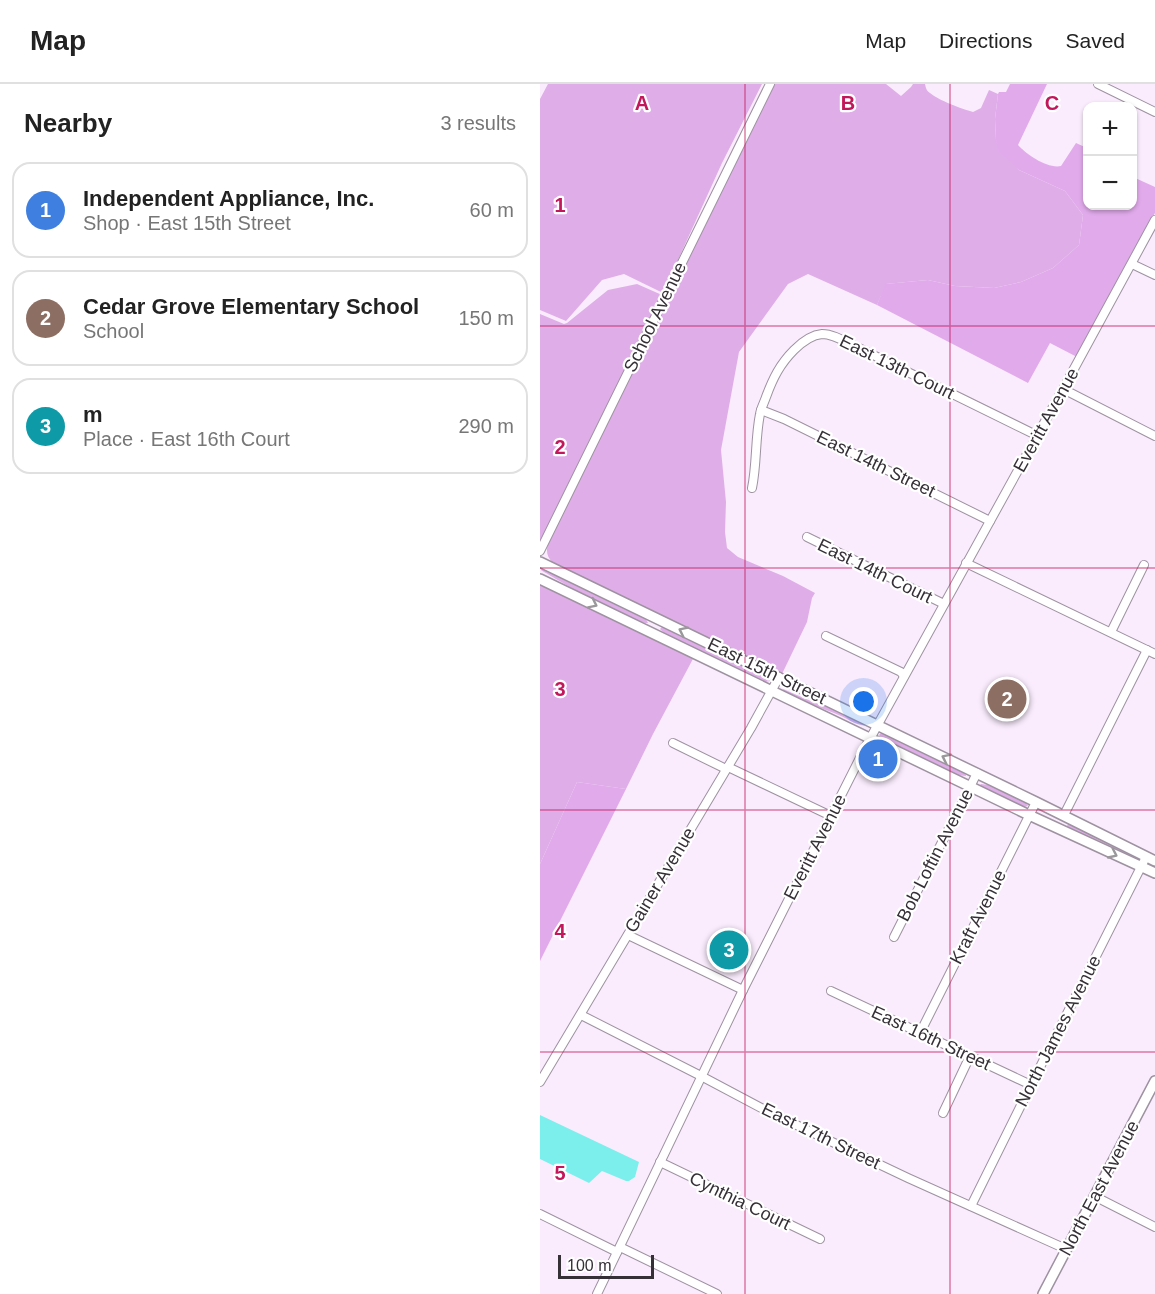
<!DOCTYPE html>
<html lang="en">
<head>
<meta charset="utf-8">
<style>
  :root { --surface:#fff; --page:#f6f6f6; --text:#222; --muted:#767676; --line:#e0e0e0; --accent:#357e7d }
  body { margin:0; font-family:Arial,sans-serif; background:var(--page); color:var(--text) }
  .controls { position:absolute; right:18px; top:18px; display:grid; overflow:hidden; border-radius:12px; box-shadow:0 2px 4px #0004 }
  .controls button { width:54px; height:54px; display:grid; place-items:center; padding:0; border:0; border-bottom:2px solid var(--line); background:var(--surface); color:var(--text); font:30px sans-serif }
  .scale { position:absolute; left:18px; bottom:15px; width:96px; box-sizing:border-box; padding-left:6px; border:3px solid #353036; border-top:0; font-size:16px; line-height:21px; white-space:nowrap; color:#353036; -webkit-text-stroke:4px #fff; paint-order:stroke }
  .you { position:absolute; left:324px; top:618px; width:21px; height:21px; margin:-15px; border:4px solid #fff; border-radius:50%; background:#1a73e8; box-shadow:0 0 0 9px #1a73e833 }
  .badge { display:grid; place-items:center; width:39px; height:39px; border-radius:50%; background:var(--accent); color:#fff; font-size:20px; font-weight:700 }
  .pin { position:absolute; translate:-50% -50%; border:3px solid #fff; box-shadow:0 2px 6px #0006 }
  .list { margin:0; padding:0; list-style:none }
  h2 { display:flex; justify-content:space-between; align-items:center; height:78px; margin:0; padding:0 24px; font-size:26px }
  h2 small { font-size:20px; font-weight:400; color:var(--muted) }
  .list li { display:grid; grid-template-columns:39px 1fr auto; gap:18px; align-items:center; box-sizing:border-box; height:96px; margin:0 12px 12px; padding:0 12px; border:2px solid var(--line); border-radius:18px }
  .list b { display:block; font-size:22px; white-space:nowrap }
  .list p { margin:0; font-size:20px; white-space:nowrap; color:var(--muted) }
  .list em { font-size:20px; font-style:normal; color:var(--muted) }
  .map { position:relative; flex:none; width:615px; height:1210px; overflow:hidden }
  header { display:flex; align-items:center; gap:36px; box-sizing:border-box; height:84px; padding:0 30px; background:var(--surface); border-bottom:2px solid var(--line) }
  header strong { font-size:28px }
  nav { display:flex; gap:33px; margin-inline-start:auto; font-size:21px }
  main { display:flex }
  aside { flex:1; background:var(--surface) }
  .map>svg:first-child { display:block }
  .green { fill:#dfaee8 }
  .forest { fill:#e1abeb }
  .water { fill:#7cefed }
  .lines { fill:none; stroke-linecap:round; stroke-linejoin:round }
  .minor-casing { stroke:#9e92a1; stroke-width:10 }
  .major-casing { stroke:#9e92a1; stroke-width:12 }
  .minor { stroke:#fff; stroke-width:8 }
  .major { stroke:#fff; stroke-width:9 }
  .oneway { stroke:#9a989a }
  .grid { fill:none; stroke:#c2185b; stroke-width:1.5; stroke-opacity:0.55 }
  .labels { text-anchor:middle; stroke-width:4.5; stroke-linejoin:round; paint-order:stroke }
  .street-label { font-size:18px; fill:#353036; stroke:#fff }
  .grid-label { font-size:20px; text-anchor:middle; font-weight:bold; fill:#c2185b; stroke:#fff; stroke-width:4.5; stroke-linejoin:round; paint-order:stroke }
</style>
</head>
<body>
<header>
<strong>Map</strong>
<nav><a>Map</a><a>Directions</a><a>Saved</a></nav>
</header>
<main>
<aside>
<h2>Nearby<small>3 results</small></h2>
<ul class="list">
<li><span class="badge" style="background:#3f7fe0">1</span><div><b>Independent Appliance, Inc.</b><p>Shop · East 15th Street</p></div><em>60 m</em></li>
<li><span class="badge" style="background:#8d6e63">2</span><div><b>Cedar Grove Elementary School</b><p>School</p></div><em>150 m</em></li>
<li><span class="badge" style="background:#0f9aa8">3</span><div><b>m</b><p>Place · East 16th Court</p></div><em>290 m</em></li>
</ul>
</aside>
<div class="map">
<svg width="615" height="1210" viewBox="0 0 615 1210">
  <rect width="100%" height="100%" fill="#faecfd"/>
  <!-- green -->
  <g class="green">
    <path d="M8,0h214l-40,79 -59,130 -39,-19 -22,6 -36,41 -26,-11v-211z"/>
    <path d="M234,0h112l15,12 10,-9 2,-3h12c1,4 1,6 5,9 8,7 32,16 43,19l8,-4 8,-18 9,4 -3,25 1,21 23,30 46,21 18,24 -4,30 -26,23 -32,14 -27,6 -39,-2 -27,-6 -42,4 -9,21 -69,-31 -20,10 -49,68 -18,98 5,52 -1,30 2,16 11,9 45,19 32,17 -3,5 -5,24 -25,52 -229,-111c-8,-8 -7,-15 -3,-25z"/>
    <path d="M97,200l25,11 -122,246v-227l24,10 3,-1 41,-33z"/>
    <path d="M2,484l103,49 3,6c-17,1 -85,-40 -104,-51l-3,-2z"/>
    <path d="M0,499l154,74 -41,77 -27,55 -49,-7 -37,82z"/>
    <path d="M122,543h3l99,47 6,7 -5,1 -5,-1 -94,-46 -6,-6z"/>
    <path d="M243,605l30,13 23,7 30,17c-11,-1 -21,-9 -32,-13 -17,-6 -33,-13 -50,-21z"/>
    <path d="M341,649l6,1 78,38 1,4 -10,-1 -73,-35 -4,-5z"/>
    <path d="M441,700c13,1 40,11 47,22l-4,1 -5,-1 -36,-18 -3,-3z"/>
    <path d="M528,740l6,1 57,29 4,5 -65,-30 -3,-3z"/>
  </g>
  <!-- forest -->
  <g class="forest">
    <path d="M470,0h37l-29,61c9,10 30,24 43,21l15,-23 11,5 1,58h44l1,-29 22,10v26l-25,49 -7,8 -2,8 -44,79 -27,-14 -22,40 -151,-78 8,-21 43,-4 27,6 39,2 27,-6 32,-14 26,-23 4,-30 -18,-24 -46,-21 -21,-19 -2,-11 -1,-21 3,-25 1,-2h7z"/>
    <path d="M37,698l49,7 -86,172v-97z"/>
  </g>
  <!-- water -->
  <path class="water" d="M0,1031l99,47 -4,15 -6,4h-3l-24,-10 -13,12 -49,-24z"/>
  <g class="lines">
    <!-- minor casing -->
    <g class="minor-casing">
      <g id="minor">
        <path d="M558,0l57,28"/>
        <path d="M592,180l23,11"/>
        <path d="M522,308l1,-3 92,47"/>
        <path d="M221,326l23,9 206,102"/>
        <path d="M212,404c5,-24 3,-49 8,-74 1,-6 4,-11 6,-17 7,-19 14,-33 28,-47 7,-7 17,-15 28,-16 13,0 27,10 39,15l177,87"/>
        <path d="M267,453l137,67"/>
        <path d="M0,467l230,-467"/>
        <path d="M426,479l189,91"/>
        <path d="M571,548l33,-67"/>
        <path d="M286,552l75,36 3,4"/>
        <path d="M133,659l53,26"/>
        <path d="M188,683l103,49"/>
        <path d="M524,731l83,-165"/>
        <path d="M88,851l115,55"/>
        <path d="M354,853l83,-164"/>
        <path d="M291,907l200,94"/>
        <path d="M41,931l120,61 66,35 141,67 158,71"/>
        <path d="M380,949l116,-231"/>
        <path d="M0,998l211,-354 28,-51"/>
        <path d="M403,1029l27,-57"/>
        <path d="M120,1078l160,77"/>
        <path d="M554,1112l61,31"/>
        <path d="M431,1122l60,-121 115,-228"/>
        <path d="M0,1130l77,38"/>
        <path d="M80,1163l97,47"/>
        <path d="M57,1210l146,-304 123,-244 193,-350 4,-2v-5l92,-169"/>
      </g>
    </g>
    <!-- major casing -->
    <g class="major-casing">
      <g id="major">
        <path d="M0,478l496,240 119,59"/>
        <path d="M0,495l489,236 126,58"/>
        <path d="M503,1210l112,-213"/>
      </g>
    </g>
    <!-- minor -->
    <use href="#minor" class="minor"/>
    <!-- major -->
    <use href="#major" class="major"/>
  </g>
  <!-- one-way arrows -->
  <defs><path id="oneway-chevron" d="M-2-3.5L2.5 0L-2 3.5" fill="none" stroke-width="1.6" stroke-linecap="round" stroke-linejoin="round" transform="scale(1.5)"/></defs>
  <g class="oneway">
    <use href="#oneway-chevron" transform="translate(53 520) rotate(26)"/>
    <use href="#oneway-chevron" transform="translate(143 547) rotate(-154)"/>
    <use href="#oneway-chevron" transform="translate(406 674) rotate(-154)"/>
    <use href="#oneway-chevron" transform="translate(573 770) rotate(25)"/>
  </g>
  <!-- grid -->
  <path class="grid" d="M205,0v1210M410,0v1210M0,242h615M0,484h615M0,726h615M0,968h615"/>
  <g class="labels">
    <!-- street labels -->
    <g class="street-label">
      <text transform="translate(115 233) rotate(-64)" y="6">School Avenue</text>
      <text transform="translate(357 283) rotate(26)" y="6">East 13th Court</text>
      <text transform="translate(506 336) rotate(-61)" y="6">Everitt Avenue</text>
      <text transform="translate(336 380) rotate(26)" y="6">East 14th Street</text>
      <text transform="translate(335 487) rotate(26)" y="6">East 14th Court</text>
      <text transform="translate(227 587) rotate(26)" y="6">East 15th Street</text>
      <text transform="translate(275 763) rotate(-63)" y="6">Everitt Avenue</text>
      <text transform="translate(395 771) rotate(-63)" y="6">Bob Loftin Avenue</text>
      <text transform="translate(120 796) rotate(-59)" y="6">Gainer Avenue</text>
      <text transform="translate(438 833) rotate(-63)" y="6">Kraft Avenue</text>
      <text transform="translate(518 947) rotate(-63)" y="6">North James Avenue</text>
      <text transform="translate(391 954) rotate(25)" y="6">East 16th Street</text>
      <text transform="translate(281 1052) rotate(26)" y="6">East 17th Street</text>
      <text transform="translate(559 1104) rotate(-62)" y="6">North East Avenue</text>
      <text transform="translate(200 1117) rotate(26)" y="6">Cynthia Court</text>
    </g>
  </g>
  <g class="grid-label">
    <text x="102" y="26">A</text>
    <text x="308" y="26">B</text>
    <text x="512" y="26">C</text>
    <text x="20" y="128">1</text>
    <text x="20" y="370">2</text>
    <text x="20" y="612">3</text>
    <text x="20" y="854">4</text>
    <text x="20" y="1096">5</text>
  </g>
</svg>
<div class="controls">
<button>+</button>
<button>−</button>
</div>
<div class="scale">100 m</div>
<div class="you"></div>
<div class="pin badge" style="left:338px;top:675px;background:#3f7fe0">1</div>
<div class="pin badge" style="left:467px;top:615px;background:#8d6e63">2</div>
<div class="pin badge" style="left:189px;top:866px;background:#0f9aa8">3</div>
</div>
</main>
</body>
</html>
